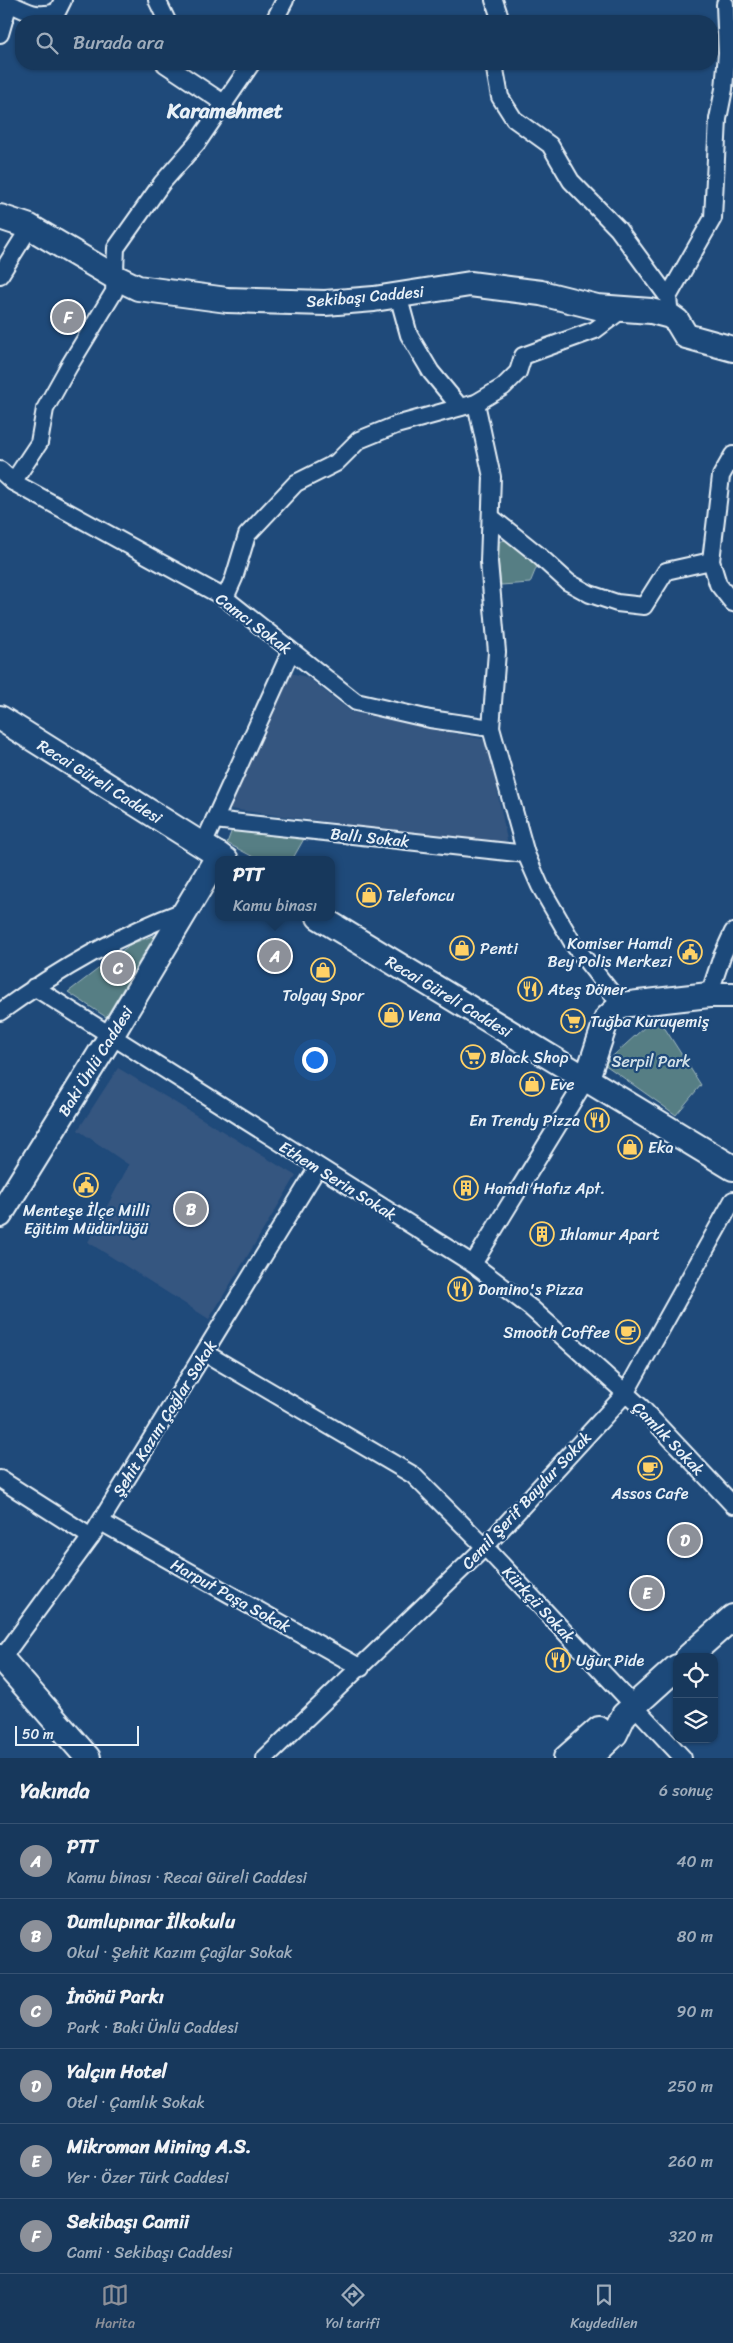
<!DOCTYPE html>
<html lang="tr">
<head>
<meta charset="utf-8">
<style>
  :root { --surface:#17385c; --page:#203f62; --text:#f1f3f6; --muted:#9eacbb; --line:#365272; --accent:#8c9099 }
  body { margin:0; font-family:Sriracha,sans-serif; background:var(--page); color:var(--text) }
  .controls { position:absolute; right:15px; bottom:15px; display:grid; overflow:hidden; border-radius:10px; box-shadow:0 1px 4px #0004 }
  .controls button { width:45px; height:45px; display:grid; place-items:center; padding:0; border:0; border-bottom:1px solid var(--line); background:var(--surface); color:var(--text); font:25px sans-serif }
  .scale { position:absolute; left:15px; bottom:12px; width:124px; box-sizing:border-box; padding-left:5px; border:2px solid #e8f1f8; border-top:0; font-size:14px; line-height:18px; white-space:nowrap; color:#e8f1f8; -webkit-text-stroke:4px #1f4a7a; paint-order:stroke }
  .you { position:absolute; left:314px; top:1059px; width:18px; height:18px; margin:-12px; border:4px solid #fff; border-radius:50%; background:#1a73e8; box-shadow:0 0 0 8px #1a73e833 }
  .badge { display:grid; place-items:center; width:32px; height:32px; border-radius:50%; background:var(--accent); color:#fff; font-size:16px; font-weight:700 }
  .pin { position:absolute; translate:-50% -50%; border:2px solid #fff; box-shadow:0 1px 5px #0006 }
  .popup { position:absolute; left:215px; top:856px; width:120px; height:65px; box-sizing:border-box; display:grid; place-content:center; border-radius:10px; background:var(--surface); filter:drop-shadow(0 1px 4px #0005); font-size:16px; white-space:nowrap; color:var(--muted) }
  .popup b { font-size:19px; color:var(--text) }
  .popup::after { content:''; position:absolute; left:50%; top:100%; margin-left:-10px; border:10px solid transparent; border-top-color:var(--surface) }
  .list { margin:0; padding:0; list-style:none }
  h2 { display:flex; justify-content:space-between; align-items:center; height:65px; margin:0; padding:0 20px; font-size:21px }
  h2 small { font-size:16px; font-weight:400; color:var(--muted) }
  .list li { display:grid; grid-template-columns:32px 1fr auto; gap:15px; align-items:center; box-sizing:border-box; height:75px; padding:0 20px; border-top:1px solid var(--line) }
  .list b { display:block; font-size:19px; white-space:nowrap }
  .list p { margin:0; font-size:16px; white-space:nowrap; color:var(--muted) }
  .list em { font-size:16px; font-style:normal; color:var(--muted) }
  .icon { flex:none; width:28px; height:28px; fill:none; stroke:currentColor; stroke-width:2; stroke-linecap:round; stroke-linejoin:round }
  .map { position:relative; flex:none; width:733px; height:1758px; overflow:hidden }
  .search { position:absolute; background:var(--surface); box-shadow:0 1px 4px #0004; left:15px; right:15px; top:15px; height:55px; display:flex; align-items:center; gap:12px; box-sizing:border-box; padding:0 18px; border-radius:20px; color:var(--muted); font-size:19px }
  .sheet { height:515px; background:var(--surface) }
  nav { display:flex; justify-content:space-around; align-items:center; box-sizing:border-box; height:70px; border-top:1px solid var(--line); background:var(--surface); font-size:14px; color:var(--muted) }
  nav a { display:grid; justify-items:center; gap:2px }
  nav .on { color:var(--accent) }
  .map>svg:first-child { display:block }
  .built { fill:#365680 }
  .green { fill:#577e84; stroke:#a0b8be }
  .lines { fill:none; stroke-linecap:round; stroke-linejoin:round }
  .street-casing { stroke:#e8f1f8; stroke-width:20 }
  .secondary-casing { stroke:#e8f1f8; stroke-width:28 }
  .street { stroke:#1f4a7a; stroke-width:16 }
  .secondary { stroke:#1f4a7a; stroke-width:24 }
  .labels { text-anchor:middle; stroke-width:4.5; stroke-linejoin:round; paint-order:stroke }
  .street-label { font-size:16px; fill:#e8f1f8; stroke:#1f4a7a }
  .poi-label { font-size:16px; fill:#e8f1f8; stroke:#1f4a7a; text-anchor:start }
  .park-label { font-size:16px; fill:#d2e0e7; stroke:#1f4a7a }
  .district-label { font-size:21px; font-weight:bold; fill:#e8f1f8; stroke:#1f4a7a }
</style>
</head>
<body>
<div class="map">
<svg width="733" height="1758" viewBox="0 0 733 1758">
  <rect width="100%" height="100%" fill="#1f4a7a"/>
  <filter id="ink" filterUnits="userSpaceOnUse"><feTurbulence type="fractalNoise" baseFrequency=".02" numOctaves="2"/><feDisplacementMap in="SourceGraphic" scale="10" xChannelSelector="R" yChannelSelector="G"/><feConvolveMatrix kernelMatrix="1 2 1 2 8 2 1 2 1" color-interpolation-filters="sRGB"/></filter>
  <g filter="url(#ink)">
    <!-- built -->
    <g class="built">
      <path d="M290,673l17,4 44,35 136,28 20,100 -8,5 -269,-36z"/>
      <path d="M118,1068l178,108 -87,143 -121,-77 41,-77 -51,-35z"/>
    </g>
    <!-- green -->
    <g class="green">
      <path d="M506,540l31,26 -7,17 -29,2 -5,-43z"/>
      <path d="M233,827l72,10 -13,23h-33l-32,-17z"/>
      <path d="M155,935l-49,82 -38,-25 63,-48z"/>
      <path d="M657,1016l44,69 -25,30 -72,-51z"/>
    </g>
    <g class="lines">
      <!-- street casing -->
      <g class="street-casing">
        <g id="street">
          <path d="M157,0l10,21"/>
          <path d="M494,0l7,21"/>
          <path d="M0,3c24,1 26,17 57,9l6,-12"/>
          <path d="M274,21l11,-21"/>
          <path d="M0,34l9,-31"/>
          <path d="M165,64l60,40"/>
          <path d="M494,64l6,33 14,22 36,26 21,36 47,48 50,68"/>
          <path d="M0,275l30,-48"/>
          <path d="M398,295l11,40 22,37 29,35"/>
          <path d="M670,316l-2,-19 45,-79 5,-99 6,-30 3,-36 -2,-49"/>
          <path d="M476,403l16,74 -3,85 8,90 -6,76 35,126 14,32 34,59 47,60"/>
          <path d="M733,455l-12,21 -10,85 7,23 15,19"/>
          <path d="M0,470l13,12 212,116 131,104 74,17 61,9"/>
          <path d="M13,482l26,-39 6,-34 24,-43 45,-74 2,-44 46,-65 35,-40 54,-79"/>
          <path d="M491,517l45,36 32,29 22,12 27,9 27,3 22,-35 45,-10"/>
          <path d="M225,598l9,-20 13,-43 49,-52 40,-20 23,-23 37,-15 80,-22 27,-16 15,-15 5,-16 72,-26 28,-21"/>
          <path d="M214,820l312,34"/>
          <path d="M203,845l88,-194"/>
          <path d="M34,987l439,277 58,44 111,100 91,97"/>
          <path d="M709,995l13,-39 11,-24"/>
          <path d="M0,1012c59,-43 118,-77 186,-102"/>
          <path d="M473,1264l114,-186"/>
          <path d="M205,1353l208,122 72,72 198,211"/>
          <path d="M0,1479l91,58"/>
          <path d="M101,1522l260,146"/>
          <path d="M0,1661l91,-124 227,-370"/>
          <path d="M265,1758l220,-211 140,-153 108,-194"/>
        </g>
      </g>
      <!-- secondary casing -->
      <g class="secondary-casing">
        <g id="secondary">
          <path d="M0,217l30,10 83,49 25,12 89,12 98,3 49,-4 96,-15 71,9 56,14 54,4 19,5 7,5 9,15 47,13"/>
          <path d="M0,718l226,142"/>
          <path d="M319,917l414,251"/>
          <path d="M587,1078l20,-60 14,-13 88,-10h24"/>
          <path d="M0,1215l111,-179 108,-181"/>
          <path d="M0,1657l88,101"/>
          <path d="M688,1657l45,-40"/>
          <path d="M566,1758l33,-29"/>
          <path d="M590,1758l25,-24 9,-19 53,-48"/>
        </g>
      </g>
      <!-- street -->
      <use href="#street" class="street"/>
      <!-- secondary -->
      <use href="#secondary" class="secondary"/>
    </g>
  </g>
  <!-- icons -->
  <defs>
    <g id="shop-ring" transform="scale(1.25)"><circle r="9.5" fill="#1f4a7a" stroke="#ffd166" stroke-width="1.5"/><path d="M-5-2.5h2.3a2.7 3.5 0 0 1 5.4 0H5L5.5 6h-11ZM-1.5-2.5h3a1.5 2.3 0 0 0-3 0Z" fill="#ffd166"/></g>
    <g id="civic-ring" transform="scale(1.25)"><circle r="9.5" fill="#1f4a7a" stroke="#ffd166" stroke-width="1.5"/><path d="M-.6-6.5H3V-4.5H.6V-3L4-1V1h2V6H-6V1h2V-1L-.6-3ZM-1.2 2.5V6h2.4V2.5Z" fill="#ffd166"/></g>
    <g id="restaurant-ring" transform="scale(1.25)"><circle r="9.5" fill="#1f4a7a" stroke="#ffd166" stroke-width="1.5"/><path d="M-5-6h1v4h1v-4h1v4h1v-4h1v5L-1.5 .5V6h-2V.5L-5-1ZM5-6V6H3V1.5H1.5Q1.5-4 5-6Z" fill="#ffd166"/></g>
    <g id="supermarket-ring" transform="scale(1.25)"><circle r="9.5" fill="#1f4a7a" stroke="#ffd166" stroke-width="1.5"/><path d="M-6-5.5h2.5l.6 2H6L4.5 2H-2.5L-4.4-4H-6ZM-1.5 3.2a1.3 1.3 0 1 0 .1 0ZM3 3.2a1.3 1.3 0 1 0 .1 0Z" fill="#ffd166"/></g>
    <g id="building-ring" transform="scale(1.25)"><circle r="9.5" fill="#1f4a7a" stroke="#ffd166" stroke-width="1.5"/><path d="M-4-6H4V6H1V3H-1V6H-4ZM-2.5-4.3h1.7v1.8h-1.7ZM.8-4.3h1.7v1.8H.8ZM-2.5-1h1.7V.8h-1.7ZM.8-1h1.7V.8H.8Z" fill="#ffd166"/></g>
    <g id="cafe-ring" transform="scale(1.25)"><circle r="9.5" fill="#1f4a7a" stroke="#ffd166" stroke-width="1.5"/><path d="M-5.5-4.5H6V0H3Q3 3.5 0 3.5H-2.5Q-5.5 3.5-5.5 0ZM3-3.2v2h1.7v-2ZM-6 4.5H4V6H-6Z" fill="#ffd166"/></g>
  </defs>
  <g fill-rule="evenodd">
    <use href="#shop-ring" x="369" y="895"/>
    <use href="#shop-ring" x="462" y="948"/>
    <use href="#civic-ring" x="690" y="952"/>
    <use href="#shop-ring" x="323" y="970"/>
    <use href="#restaurant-ring" x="530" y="989"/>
    <use href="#shop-ring" x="391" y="1015"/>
    <use href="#supermarket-ring" x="573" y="1021"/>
    <use href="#supermarket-ring" x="473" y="1057"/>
    <use href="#shop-ring" x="532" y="1084"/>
    <use href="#restaurant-ring" x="597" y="1120"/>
    <use href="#shop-ring" x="630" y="1147"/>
    <use href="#civic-ring" x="86" y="1185"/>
    <use href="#building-ring" x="466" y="1188"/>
    <use href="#building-ring" x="542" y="1234"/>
    <use href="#restaurant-ring" x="460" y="1289"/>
    <use href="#cafe-ring" x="628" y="1332"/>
    <use href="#cafe-ring" x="650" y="1468"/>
    <use href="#restaurant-ring" x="558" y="1660"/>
  </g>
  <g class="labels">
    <!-- street labels -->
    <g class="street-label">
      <text transform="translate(365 296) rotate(-5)" y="6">Sekibaşı Caddesi</text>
      <text transform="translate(254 623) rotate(37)" y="6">Camcı Sokak</text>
      <text transform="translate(100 781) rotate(32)" y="6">Recai Güreli Caddesi</text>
      <text transform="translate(370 837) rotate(6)" y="6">Ballı Sokak</text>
      <text transform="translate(449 996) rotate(31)" y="6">Recai Güreli Caddesi</text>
      <text transform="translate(95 1061) rotate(-58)" y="6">Baki Ünlü Caddesi</text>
      <text transform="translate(338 1180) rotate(32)" y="6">Ethem Serin Sokak</text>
      <text transform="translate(164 1418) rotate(-58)" y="6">Şehit Kazım Çağlar Sokak</text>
      <text transform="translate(669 1438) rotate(46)" y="6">Çamlık Sokak</text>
      <text transform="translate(526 1500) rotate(-47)" y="6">Cemil Şerif Baydur Sokak</text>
      <text transform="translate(231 1595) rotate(29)" y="6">Harput Paşa Sokak</text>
      <text transform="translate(539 1604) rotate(47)" y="6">Kürkçü Sokak</text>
    </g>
    <!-- poi labels -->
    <g class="poi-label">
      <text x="386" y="901">Telefoncu</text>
      <text x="672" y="949" text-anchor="end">Komiser Hamdi<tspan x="672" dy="18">Bey Polis Merkezi</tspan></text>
      <text x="480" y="954">Penti</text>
      <text x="548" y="995">Ateş Döner</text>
      <text x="323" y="1001" text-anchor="middle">Tolgay Spor</text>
      <text x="408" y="1021">Vena</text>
      <text x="590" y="1027">Tuğba Kuruyemiş</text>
      <text x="490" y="1063">Black Shop</text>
      <text x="550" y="1090">Eve</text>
      <text x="580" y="1126" text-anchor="end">En Trendy Pizza</text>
      <text x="648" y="1153">Eka</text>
      <text x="484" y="1194">Hamdi Hafız Apt.</text>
      <text x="86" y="1216" text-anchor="middle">Menteşe İlçe Milli<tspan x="86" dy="18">Eğitim Müdürlüğü</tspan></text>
      <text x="560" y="1240">Ihlamur Apart</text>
      <text x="478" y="1295">Domino's Pizza</text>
      <text x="610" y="1338" text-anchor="end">Smooth Coffee</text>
      <text x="650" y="1499" text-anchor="middle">Assos Cafe</text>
      <text x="576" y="1666">Uğur Pide</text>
    </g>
    <!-- park labels -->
    <g class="park-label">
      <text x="651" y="1067">Serpil Park</text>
    </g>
    <!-- district labels -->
    <g class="district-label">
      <text x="225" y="118">Karamehmet</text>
    </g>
  </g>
</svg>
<div class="controls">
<button><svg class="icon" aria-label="locate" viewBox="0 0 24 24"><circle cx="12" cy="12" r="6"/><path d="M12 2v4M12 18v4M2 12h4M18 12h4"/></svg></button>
<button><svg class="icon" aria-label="layers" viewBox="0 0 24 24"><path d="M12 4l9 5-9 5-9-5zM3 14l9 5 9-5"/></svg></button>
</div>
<div class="scale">50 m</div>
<div class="you"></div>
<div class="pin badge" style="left:275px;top:956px">A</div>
<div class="popup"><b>PTT</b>Kamu binası</div>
<div class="pin badge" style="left:191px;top:1209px">B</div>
<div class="pin badge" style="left:118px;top:968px">C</div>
<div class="pin badge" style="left:685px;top:1540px">D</div>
<div class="pin badge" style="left:647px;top:1593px">E</div>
<div class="pin badge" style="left:68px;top:317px">F</div>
<div class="search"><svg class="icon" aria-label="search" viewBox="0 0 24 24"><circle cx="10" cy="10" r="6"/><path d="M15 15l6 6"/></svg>Burada ara</div>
</div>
<section class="sheet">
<h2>Yakında<small>6 sonuç</small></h2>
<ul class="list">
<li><span class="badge">A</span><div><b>PTT</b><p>Kamu binası · Recai Güreli Caddesi</p></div><em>40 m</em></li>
<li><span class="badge">B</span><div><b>Dumlupınar İlkokulu</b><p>Okul · Şehit Kazım Çağlar Sokak</p></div><em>80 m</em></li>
<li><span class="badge">C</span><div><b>İnönü Parkı</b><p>Park · Baki Ünlü Caddesi</p></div><em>90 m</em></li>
<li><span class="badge">D</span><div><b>Yalçın Hotel</b><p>Otel · Çamlık Sokak</p></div><em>250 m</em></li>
<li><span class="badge">E</span><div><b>Mikroman Mining A.S.</b><p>Yer · Özer Türk Caddesi</p></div><em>260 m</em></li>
<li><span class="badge">F</span><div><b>Sekibaşı Camii</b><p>Cami · Sekibaşı Caddesi</p></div><em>320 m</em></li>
</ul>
</section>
<nav>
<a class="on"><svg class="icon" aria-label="map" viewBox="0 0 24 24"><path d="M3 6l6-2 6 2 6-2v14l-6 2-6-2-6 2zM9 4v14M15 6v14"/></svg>Harita</a>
<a><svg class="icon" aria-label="directions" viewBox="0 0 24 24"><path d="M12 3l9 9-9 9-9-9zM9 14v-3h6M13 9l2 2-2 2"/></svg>Yol tarifi</a>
<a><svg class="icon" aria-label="saved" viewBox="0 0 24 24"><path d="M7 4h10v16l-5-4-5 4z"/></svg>Kaydedilen</a>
</nav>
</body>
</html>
